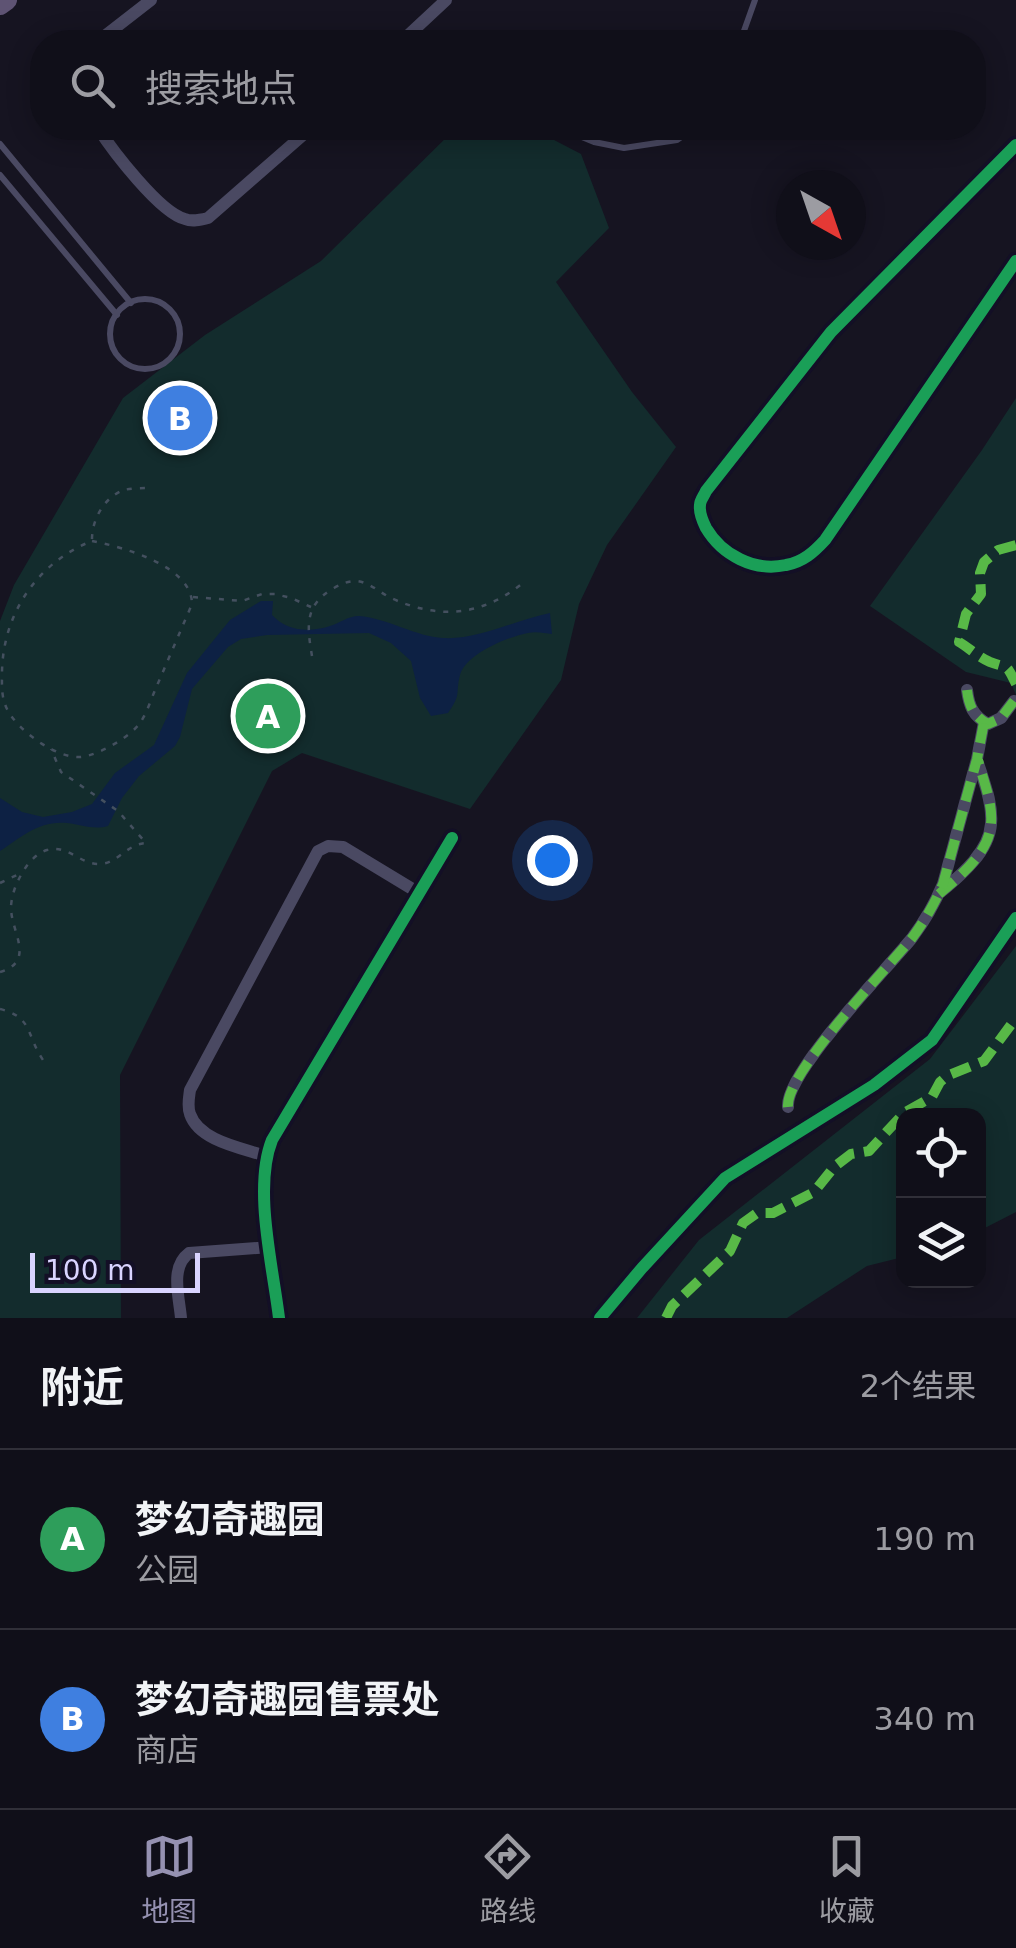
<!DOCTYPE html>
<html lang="zh">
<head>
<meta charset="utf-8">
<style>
  :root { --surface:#100f19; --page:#191822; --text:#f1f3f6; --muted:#9c9ca2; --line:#302f38; --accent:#9591b1 }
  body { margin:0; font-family:"DejaVu Sans","Noto Sans SC",sans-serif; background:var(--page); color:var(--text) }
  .controls { position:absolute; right:30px; bottom:30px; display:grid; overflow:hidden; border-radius:20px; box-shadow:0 5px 25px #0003 }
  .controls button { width:90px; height:90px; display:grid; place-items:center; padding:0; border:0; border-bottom:2px solid var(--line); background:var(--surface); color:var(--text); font:50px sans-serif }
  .compass { position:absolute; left:776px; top:170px; width:90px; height:90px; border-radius:50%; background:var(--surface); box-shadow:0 5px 25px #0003; rotate:140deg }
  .scale { position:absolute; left:30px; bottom:25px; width:170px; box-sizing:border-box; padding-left:10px; border:5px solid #d9d4ff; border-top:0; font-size:28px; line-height:35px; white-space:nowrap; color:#d9d4ff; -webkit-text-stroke:8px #130f26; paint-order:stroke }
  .you { position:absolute; left:552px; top:860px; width:35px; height:35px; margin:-25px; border:8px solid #fff; border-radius:50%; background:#1a73e8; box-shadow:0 0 0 15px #1a73e833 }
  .badge { display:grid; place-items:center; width:65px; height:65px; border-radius:50%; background:var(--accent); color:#fff; font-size:32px; font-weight:700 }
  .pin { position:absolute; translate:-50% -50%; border:5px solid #fff; box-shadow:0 2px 10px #0006 }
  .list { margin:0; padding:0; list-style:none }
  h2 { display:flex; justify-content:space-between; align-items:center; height:130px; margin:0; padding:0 40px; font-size:42px }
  h2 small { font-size:32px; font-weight:400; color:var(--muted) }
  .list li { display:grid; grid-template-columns:65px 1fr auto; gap:30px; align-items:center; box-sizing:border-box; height:180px; padding:0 40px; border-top:2px solid var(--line) }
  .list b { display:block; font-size:38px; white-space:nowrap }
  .list p { margin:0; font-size:32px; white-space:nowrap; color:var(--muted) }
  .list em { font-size:32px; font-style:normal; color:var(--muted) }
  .icon { flex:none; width:55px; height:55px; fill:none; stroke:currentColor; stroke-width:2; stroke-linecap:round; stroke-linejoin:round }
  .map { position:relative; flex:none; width:1016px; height:1318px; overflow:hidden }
  .search { position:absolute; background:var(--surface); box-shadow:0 5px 25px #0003; left:30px; right:30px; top:30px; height:110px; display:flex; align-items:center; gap:25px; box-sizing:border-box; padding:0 35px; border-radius:40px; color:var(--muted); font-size:38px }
  .sheet { height:490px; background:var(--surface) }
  nav { display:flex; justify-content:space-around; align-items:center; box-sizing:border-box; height:140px; border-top:2px solid var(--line); background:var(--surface); font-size:28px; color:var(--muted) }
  nav a { display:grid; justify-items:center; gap:5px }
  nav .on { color:var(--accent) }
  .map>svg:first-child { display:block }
  .green { fill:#132c2d }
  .water { fill:#0d2144 }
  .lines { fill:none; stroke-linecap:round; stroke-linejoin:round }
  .path { stroke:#44505f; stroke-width:2.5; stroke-dasharray:5 8; stroke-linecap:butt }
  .lane { stroke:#4a4962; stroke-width:6 }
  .street { stroke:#4a4962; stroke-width:12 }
  .primary { stroke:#5e5373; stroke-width:20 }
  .quiet { stroke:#58b947; stroke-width:10; stroke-dasharray:20 10; stroke-linecap:butt }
  .cycleway-casing { stroke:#130f26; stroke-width:19 }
  .cycleway { stroke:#1a9f57; stroke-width:12 }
</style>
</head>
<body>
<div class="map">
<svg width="1016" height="1318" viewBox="0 0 1016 1318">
  <rect width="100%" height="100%" fill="#161421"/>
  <!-- green -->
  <g class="green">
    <path d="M456,128h75l50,26 28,74 -53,54 76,110 44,55 -69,98 -28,59 -18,76 -91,129 -168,-56 -30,18 -152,304 1,243h-121v-697l14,-36 109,-187 82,-63 116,-74z"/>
    <path d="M1016,398v297l-5,-12 -45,-11 -96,-66 112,-156z"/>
    <path d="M1016,946v266l-37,19 -1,-115h-74l-1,141 -36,9 -80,52h-150l62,-78 231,-181z"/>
  </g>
  <!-- water -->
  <path class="water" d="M261,601h12l-1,14c15,16 36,18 58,11 10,-3 18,-10 29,-10 28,2 58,21 84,22 36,2 72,-18 107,-25l2,21c-7,-1 -17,-3 -24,-1 -21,4 -62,21 -68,42 -5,20 2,18 -12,38l-17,3 -11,-18 -9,-37 -20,-18 -22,-10 -102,2 -26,4 -13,8 -36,42 -12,48 -5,9 -36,30 -17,22 -14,28c-14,4 -26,-1 -41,-3 -27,-3 -46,14 -67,28v-53l22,14 21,5 29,-5 20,-8 23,-31 39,-28 33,-72 43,-53z"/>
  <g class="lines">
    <!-- path -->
    <g class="path">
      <path d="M92,539c0,-19 12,-42 32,-49 8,-2 18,-2 27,-2"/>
      <path d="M92,541c31,6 100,25 100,63 -12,28 -24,56 -36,84 -5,11 -9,25 -16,35 -10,14 -41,32 -59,34 -24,2 -63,-26 -74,-48 -6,-12 -5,-24 -5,-37 1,-59 36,-110 90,-131z"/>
      <path d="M193,597l49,4 20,-7h13l16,4 20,9"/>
      <path d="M312,656c-5,-30 -8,-51 22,-68 7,-4 14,-7 22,-7 13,1 23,11 35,17 48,22 91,18 132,-15"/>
      <path d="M0,883l21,-10"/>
      <path d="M0,972c37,-11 10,-41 11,-66 1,-13 6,-25 13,-36 5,-8 13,-17 23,-20 20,-6 33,14 51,14 19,1 28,-20 48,-21l-28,-32 -57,-39 -10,-23"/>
      <path d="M0,1009c33,8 26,26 43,51"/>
    </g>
    <!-- lane -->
    <g class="lane">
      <path d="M740,42l15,-42"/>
      <path d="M560,128l34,14 30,6 53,-8 17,-12"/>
      <path d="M508,135l6,-7"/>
      <path d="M0,144l131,159"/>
      <path d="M0,175l117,140"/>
      <circle cx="145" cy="334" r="35"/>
    </g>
    <!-- street -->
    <g class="street">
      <path d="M97,42l54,-42"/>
      <path d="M401,42l45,-42"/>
      <path d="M98,128c14,22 62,85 87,91 7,3 15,1 23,-1l103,-90"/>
      <path d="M1016,145l-185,187 -125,159c-2,5 -6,9 -6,14 -1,8 3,17 6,23 16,27 48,44 80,37 17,-3 28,-13 39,-25l191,-279"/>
      <path d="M967,690c2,16 6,26 21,34l13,-6 13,-17"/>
      <path d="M941,892c20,-17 48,-40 50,-68 2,-20 -7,-42 -13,-61"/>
      <path d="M788,1107c-3,-34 99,-138 124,-169 12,-16 23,-35 31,-54l34,-125 7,-37"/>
      <path d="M266,1156c-24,-8 -67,-15 -76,-42 -3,-8 -1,-16 0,-24l128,-239 10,-5 15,1 76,46"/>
      <path d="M181,1318c-2,-22 -11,-51 8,-65l81,-6"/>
      <path d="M279,1318c-6,-51 -26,-130 -7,-178l180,-302"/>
      <path d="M600,1318l42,-50 83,-90 149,-93 58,-45 84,-122"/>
    </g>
    <!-- primary -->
    <path class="primary" d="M0,5l7,-5"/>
    <!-- quiet -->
    <g class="quiet">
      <path d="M1016,545l-18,5 -14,12 -4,11 1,21 -15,20 -7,28c10,6 21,16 31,20 19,7 16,1 26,22"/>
      <path d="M967,690c2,16 6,26 21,34l13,-6 13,-17"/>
      <path d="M939,894c21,-18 50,-41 52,-70 2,-21 -8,-44 -13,-64"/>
      <path d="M788,1107c-3,-34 99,-138 124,-169 12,-16 23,-35 31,-54l34,-125 7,-37"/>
      <path d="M666,1318l6,-12 58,-55 13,-28 14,-10h16l41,-21 20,-25 17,-13 18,-3 35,-38 28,-16 8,-15 7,-6 37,-15 32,-43"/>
    </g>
    <!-- cycleway casing -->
    <g class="cycleway-casing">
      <g id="cycleway">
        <path d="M1016,145l-185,187 -125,159c-2,5 -6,9 -6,14 -1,8 3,17 6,23 16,27 48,44 80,37 17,-3 28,-13 39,-25l191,-279"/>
        <path d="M279,1318c-6,-51 -26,-130 -7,-178l180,-302"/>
        <path d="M600,1318l42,-50 83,-90 149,-93 58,-45 84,-122"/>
      </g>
    </g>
    <!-- cycleway -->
    <use href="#cycleway" class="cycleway"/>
  </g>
</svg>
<div class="controls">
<button><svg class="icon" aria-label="locate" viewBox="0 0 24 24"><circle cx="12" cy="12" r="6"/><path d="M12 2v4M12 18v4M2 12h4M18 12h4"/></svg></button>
<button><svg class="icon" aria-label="layers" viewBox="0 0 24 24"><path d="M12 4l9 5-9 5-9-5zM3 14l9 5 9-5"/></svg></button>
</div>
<svg class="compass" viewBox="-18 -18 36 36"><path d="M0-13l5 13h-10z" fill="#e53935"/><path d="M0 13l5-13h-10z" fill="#9c9ca2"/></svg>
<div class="scale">100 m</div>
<div class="you"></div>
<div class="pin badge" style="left:268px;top:716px;background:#2e9e5b">A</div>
<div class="pin badge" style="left:180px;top:418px;background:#3f7fe0">B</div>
<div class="search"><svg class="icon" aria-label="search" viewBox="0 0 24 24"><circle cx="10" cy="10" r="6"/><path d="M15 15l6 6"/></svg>搜索地点</div>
</div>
<section class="sheet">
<h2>附近<small>2个结果</small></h2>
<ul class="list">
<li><span class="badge" style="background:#2e9e5b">A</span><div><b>梦幻奇趣园</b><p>公园</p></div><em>190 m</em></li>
<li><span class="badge" style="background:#3f7fe0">B</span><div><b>梦幻奇趣园售票处</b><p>商店</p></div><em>340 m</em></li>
</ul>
</section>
<nav>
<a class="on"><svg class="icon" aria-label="map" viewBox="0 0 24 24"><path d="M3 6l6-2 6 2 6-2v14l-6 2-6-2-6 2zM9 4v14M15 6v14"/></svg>地图</a>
<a><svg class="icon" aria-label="directions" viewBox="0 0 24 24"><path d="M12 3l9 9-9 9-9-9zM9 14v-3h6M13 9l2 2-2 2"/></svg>路线</a>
<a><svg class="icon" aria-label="saved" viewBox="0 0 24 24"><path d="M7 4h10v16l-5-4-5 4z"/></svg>收藏</a>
</nav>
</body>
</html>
